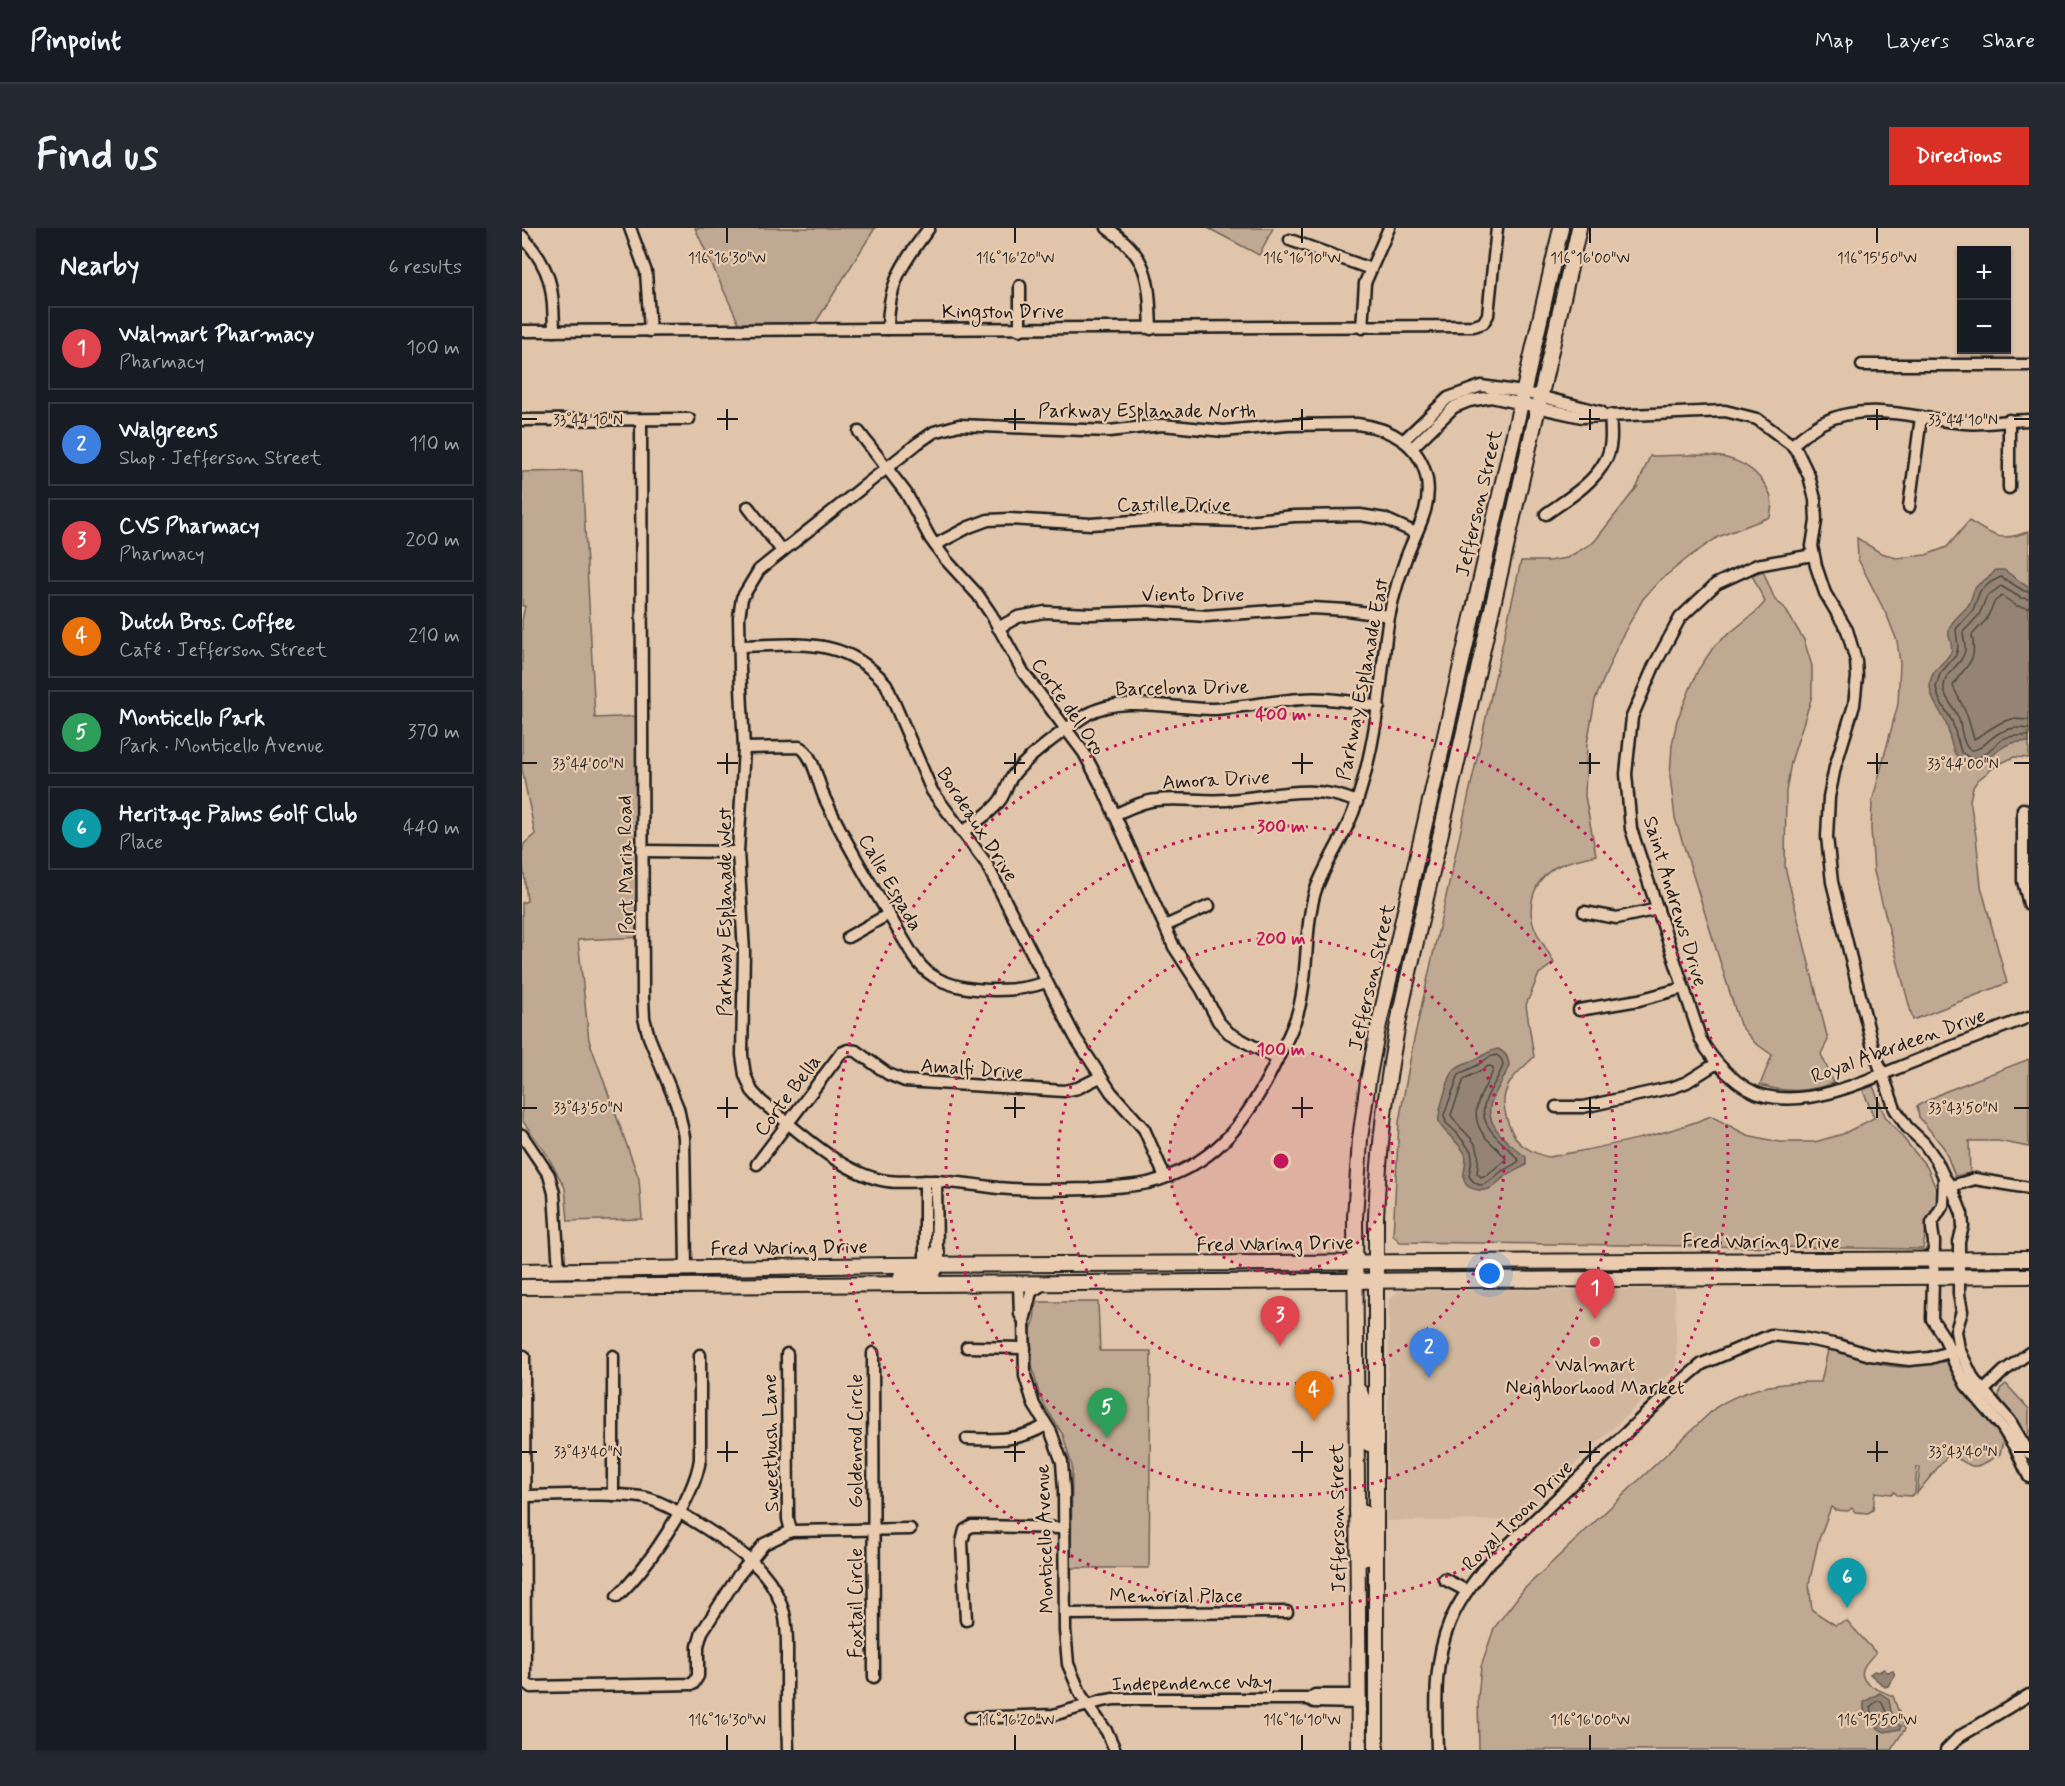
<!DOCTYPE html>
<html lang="en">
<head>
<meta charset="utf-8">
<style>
  :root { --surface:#171b24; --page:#242831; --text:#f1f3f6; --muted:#9ea1a6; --line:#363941; --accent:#d93025 }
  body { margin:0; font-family:Mynerve,sans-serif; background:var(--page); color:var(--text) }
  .controls { position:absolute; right:18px; top:18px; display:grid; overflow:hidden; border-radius:0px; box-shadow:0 2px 4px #0004 }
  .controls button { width:54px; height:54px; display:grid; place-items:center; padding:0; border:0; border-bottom:2px solid var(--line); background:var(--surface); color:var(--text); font:30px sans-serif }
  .you { position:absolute; left:968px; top:1046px; width:21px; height:21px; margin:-15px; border:4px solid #fff; border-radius:50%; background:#1a73e8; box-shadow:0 0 0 9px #1a73e833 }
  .badge { display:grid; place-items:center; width:39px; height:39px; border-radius:50%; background:var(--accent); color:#fff; font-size:20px; font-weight:700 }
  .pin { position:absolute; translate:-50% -50px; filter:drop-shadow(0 2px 3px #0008) }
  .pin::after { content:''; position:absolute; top:32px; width:21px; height:18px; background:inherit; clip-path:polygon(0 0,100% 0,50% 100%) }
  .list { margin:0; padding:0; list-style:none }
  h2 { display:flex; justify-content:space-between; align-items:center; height:78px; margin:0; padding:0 24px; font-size:26px }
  h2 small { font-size:20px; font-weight:400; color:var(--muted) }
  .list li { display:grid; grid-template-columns:39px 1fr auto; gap:18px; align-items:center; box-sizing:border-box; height:84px; margin:0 12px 12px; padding:0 12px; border:2px solid var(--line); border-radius:0px }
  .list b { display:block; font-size:22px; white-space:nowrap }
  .list p { margin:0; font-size:20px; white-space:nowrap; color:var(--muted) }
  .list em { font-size:20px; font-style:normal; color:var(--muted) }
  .map { position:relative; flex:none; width:1507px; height:1522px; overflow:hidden; border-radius:0px }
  header { display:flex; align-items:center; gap:36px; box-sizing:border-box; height:84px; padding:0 30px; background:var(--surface); border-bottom:2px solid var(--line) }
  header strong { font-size:28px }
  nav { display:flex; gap:33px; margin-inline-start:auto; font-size:21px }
  .intro { display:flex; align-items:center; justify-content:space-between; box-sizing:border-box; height:144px; padding:0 36px }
  h1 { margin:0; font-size:42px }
  .button { padding:15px 27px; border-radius:0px; background:var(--accent); color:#fff; font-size:21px; font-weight:700 }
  main { display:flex; gap:36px; padding:0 36px }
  aside { flex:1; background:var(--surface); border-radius:0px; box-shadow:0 2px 4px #0004 }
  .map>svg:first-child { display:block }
  .built { fill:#d0b79e }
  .green { fill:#c0a993; stroke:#6e6258; stroke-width:1.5 }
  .water { fill:#958474; stroke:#655a51; stroke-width:1.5 }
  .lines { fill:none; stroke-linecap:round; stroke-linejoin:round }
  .shore { stroke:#4c463f; stroke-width:1.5 }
  .minor-casing { stroke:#1c1c1c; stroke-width:15 }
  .major-casing { stroke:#1c1c1c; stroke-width:18 }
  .minor { stroke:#e9ccb0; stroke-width:10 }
  .major { stroke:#e9ccb0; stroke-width:14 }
  .ticks { fill:none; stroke:#1c1c1c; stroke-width:2 }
  .ring { fill:none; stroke:#c2185b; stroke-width:3; stroke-dasharray:3 6 }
  .poi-dot { fill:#d1495b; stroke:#e9ccb0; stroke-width:2 }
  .labels { text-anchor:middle; stroke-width:4.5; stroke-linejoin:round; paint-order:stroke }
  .street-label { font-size:20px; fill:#1c1c1c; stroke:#e9ccb0 }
  .poi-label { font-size:20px; fill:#1c1c1c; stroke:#e9ccb0 }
  .ticks-label { font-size:15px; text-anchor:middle; fill:#1c1c1c; stroke:#e9ccb0; stroke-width:4.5; stroke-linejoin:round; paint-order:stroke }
  .centre { fill:#c2185b; stroke:#e9ccb0; stroke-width:3 }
  .ring-label { font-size:18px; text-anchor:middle; font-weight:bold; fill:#c2185b; stroke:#e9ccb0; stroke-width:4.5; stroke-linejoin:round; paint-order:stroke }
</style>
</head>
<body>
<header>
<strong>Pinpoint</strong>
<nav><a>Map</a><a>Layers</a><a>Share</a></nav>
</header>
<div class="intro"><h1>Find us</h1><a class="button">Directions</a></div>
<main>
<aside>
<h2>Nearby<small>6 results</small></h2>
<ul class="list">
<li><span class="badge" style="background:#e0444e">1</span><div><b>Walmart Pharmacy</b><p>Pharmacy</p></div><em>100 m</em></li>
<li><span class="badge" style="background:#3f7fe0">2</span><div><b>Walgreens</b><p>Shop · Jefferson Street</p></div><em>110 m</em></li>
<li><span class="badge" style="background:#e0444e">3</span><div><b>CVS Pharmacy</b><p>Pharmacy</p></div><em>200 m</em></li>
<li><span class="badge" style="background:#e8710a">4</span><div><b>Dutch Bros. Coffee</b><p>Café · Jefferson Street</p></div><em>210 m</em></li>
<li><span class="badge" style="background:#2e9e5b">5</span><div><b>Monticello Park</b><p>Park · Monticello Avenue</p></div><em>370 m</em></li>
<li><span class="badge" style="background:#0f9aa8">6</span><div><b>Heritage Palms Golf Club</b><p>Place</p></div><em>440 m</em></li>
</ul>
</aside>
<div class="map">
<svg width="1507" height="1522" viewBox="0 0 1507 1522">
  <rect width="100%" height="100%" fill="#e1c5aa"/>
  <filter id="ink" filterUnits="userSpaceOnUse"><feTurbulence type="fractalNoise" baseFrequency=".0167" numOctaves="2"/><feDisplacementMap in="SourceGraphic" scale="12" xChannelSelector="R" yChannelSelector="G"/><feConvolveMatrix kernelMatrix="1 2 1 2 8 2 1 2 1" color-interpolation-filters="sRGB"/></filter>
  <g filter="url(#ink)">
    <!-- built -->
    <path class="built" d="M1153,1061l2,78 -161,153 -130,1 3,-221 10,-9z"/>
    <!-- green -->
    <g class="green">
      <path d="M173,0h180l-64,102h-69z"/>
      <path d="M686,0h65l-14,27z"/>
      <path d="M1128,228c38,0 87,-10 113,26 3,4 7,11 8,16 2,6 0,13 -1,19l-52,20 -29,20 -31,25 -15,17 -23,41 -25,60 -8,44 -2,52 11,59c-12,3 -25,5 -36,10 -25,11 -36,41 -24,66 5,11 13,21 18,32l-15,11 -13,31 8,52c-11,11 -25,21 -29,37 -4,13 4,35 12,46 6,8 23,16 33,17 55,-11 110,-20 161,-41l36,19 32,7h36l28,-8 31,-16 -11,-28 10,-4 12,30 42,51 11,27v7l-12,27 -3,21 -523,-7 -7,-7 6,-113 14,-78 108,-483h27l19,-3 27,-16 43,-55z"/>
      <path d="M60,243l13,247 47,-2 2,221 -66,3 11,100 50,139 3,40 -74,2 -3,-33 -19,-35 -24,-33v-217l5,-2 -5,-47 2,-10 11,-10 -13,-65v-149l3,-14h-3v-134z"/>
      <path d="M1447,293c24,15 33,22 60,10v227l-15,-1 -17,8 -19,15 -5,7 -3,13 6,36 5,50 26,97 -94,37 -39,-148 -3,-43 1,-27 26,-98 2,-41 -3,-22 -9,-23 -30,-59 -1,-21 22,14 17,6 30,-3 21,-8z"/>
      <path d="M1241,343l12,29 9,7 20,33 8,26v30l-21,66 -5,30 -1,75 43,173 -7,14 13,29c-26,9 -48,10 -74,2l12,-30 -18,-13 -14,-17 -65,-207 -5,-42 2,-31 5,-25 21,-50 17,-25 42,-34 8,-9 -13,-27z"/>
      <path d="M1507,831v88l-31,-6h-29l1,32 -15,3 -11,-28 -25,-31 -2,-11 27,-14z"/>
      <path d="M516,1074h60l2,49h51l-2,217h-78l1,-102 -9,-31 -18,-29 -6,-12 -7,-29 -1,-36 3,-7 1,-13z"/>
      <path d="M1306,1122c26,3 48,17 74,17 15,1 33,-9 47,-4l21,33 20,22 13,24 -3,12c-7,4 -20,14 -28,12 -9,-3 -14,-9 -24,-11l-31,38 3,-26h-3l-2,26 -4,3 -14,-1 -3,-3 -3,2 -16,-2 -2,18 -5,3 -13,-1 -3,-4 -4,3 -13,-1 -4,-3 -13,35 -9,42 3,26 23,15 12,-4 29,32c-29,25 -7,33 17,43l12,33 -14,21h-412l-1,-52 3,-31 13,-39 30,-39 191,-181c32,-21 68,-27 106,-26z"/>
      <path d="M1484,1156l23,25v36l-30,-48 1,-8z"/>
    </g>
    <!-- water -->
    <g class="water">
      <path d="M1473,342h9l25,18v154c-33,-4 -37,25 -58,22 -18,-2 -20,-21 -23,-35 -4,-16 -17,-26 -18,-42 -1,-17 15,-23 21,-35 3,-7 -4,-15 -2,-22 2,-11 15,-17 20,-26 3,-5 3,-12 7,-17 5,-7 17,-10 19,-17z"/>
      <path d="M976,821c8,4 10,8 11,16 -4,13 -12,23 -17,35 -11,23 18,45 34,57v8c-7,4 -14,7 -20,11 -10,6 -14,16 -27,14 -27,-3 -9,-26 -14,-36 -5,-12 -23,-22 -26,-32 -2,-7 10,-46 15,-52 5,-6 13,-7 20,-10 9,-4 14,-9 24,-11z"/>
      <path d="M1362,1441l3,3 6,-1 2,4 -7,11 -3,1 -15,-13 4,-3 5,1z"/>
      <path d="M1358,1465l9,6 2,12 8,14 2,1 -1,3 -15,3c-12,-5 -23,-16 -21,-30z"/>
    </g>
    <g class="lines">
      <!-- shore -->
      <g class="shore">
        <path d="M1507,364l-5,-1 -23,-14 -10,5 -11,9 -7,19 -17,19 2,18 -2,8 -16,19 -4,13 3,12 13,22 9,31 9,6h5l7,-2 22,-18 10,-2h15"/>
        <path d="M1507,371l-8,-1 -20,-12 -14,10 -8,19 -16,17c0,6 3,12 2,18 -2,15 -21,22 -21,36 -1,12 12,22 15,34 3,9 3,24 11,30 12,1 19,-12 29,-17 9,-5 20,-6 30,-4"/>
        <path d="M1507,380l-12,-2 -15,-10 -7,5 -9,19 -14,15c6,31 -7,28 -19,51l14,29 7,24 26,-16 12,-4 17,1"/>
        <path d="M975,827l5,5 1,5c-4,13 -12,22 -17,34 -12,29 21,43 33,62 -5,4 -11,7 -17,10 -11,8 -21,24 -33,5l3,-18 -1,-7 -15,-19 -10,-9 -2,-8 15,-41 19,-9 11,-8z"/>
        <path d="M967,838l4,1v4c-11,23 -28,42 -7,67 7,7 15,13 20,21l-19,16 -6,2 -4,-4c7,-36 -10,-32 -26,-58l13,-36z"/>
        <path d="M1355,1473h4l10,21 -2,3c-10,1 -17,-9 -19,-18z"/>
      </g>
      <!-- minor casing -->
      <g class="minor-casing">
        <g id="minor">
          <path d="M108,0l16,44 4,59"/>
          <path d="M585,0c43,29 42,53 44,101"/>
          <path d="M0,8c30,33 31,52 32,95"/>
          <path d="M768,12l81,29"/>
          <path d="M498,58v44"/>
          <path d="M840,100l3,-45 24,-55"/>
          <path d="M366,101c0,-47 14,-64 41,-101"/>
          <path d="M0,103l952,-5 9,-3 5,-8 9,-87"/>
          <path d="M1340,137h167"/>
          <path d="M0,192l167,-1"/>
          <path d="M119,192l2,577 1,21 5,19 29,71 6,29 2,130"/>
          <path d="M835,196c33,4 64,20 70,56 5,30 -13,54 -22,81 -9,24 -16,50 -19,76 -6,58 -12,117 -32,173 -10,28 -29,53 -39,82 -11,38 -6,78 -16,116 -5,21 -17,41 -26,60 -29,58 -60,98 -125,115 -19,4 -39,4 -59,6 -30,1 -60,2 -91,-1 -21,-3 -43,-6 -65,-7 -15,0 -31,2 -46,0 -46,-7 -89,-51 -125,-79l-10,-11 -7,-16 -3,-20 2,-103 -6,-100 6,-104 -4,-80 -1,-51 3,-19 17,-28 159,-127 16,-11 25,-7 150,6 53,-6 62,6 64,-6z"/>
          <path d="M337,204l47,61 24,45 16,22 32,35 13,19 32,58 61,81 20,38 70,156 28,43 16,31 11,12 48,26"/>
          <path d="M882,212l44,-42 33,-12 42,6 78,20"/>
          <path d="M1270,217c10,-8 19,-16 30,-22 45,-23 95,-4 142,0 21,2 43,-3 65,-3"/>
          <path d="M890,220l42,-41 15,-6 22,-4 91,20 143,-6 32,8 35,26 5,6 12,25 6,23 1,22 -4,25 4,20 9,27 22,37 9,31 1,16 -3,28 -19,62 -6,30 -2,40 5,45 41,166 22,61 12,18 17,16 12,17 8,17 7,9 11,28 1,12 -4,16v52l3,17 -6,20 3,18 15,31 36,41 19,32"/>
          <path d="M1487,260v-68"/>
          <path d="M226,279l34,44"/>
          <path d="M1387,279l12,-90"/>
          <path d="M1024,286c21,-15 47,-30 59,-53 8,-13 6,-32 5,-46"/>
          <path d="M413,317l34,-18 19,-7 22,-1 81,5 72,-5 82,2 49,-5 66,-1 25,4 31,14"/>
          <path d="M1291,327l-56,10 -41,19 -36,34 -26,48 -22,51 -6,57 5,55 70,211c12,22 39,50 64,56 51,11 106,-18 153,-36 37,-15 74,-29 111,-43"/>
          <path d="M476,400l20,-11 27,-5 46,2 57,-2 58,4 105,-8 36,2 42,6"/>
          <path d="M217,418c59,-1 105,-11 147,38l46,107 54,72 89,174 36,55 33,37 21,48"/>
          <path d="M222,520l55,-1c14,5 19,37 26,52 25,53 56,102 86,153 6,9 12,18 22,24 28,18 83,17 113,6"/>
          <path d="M1501,581v72l6,23"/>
          <path d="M592,587c14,-6 28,-14 43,-15 23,-3 46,2 69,0 48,-3 84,-18 131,2"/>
          <path d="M441,604c13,-11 29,-19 38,-33 5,-8 7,-18 13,-25 13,-17 55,-48 74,-60 34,-20 90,-4 127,-5 29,-2 58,-8 87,-10 26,-2 52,3 77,8"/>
          <path d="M120,623l96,1"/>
          <path d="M1062,684l33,6 41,-9"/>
          <path d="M643,698l44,-20"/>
          <path d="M326,709l41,-23"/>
          <path d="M1057,782l60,-10 44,-12"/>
          <path d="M1034,879h27l91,-20 13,-5 30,-19"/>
          <path d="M0,907l27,40 5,18 5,77"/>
          <path d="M235,936l84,-111 7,-3 8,1 32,23 17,7 159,10 14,-3 22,-11"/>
          <path d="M1422,949l-1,28 -11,18v6l2,13 -2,77 13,20 10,25 11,21 36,42 14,22 13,28"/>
          <path d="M414,953l1,71"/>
          <path d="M1423,960l30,-9 54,9"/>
          <path d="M403,1037v-84"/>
          <path d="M497,1057l1,29 2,4"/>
          <path d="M520,1057l-11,7 -7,29 1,55 9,29 17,27 11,30 2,28 1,140 3,34 13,31 26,37 8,18"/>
          <path d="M445,1119l58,1"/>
          <path d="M351,1125l1,324"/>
          <path d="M265,1126l1,165 3,12"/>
          <path d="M2,1128l1,323 1,4 5,4 162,-3 5,-8v-30l4,-14 36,-56 26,-32 27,-13 119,-2"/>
          <path d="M91,1128v139"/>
          <path d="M1457,1167l25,-24 25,-18"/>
          <path d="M445,1211c30,1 53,2 79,-14"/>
          <path d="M0,1268c39,0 80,-4 119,1 26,3 105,55 122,76 10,11 17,26 21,40 4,16 3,34 3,50 0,29 0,58 1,87"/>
          <path d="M922,1351l23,12"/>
          <path d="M95,1368c29,-26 78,-98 83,-137v-104"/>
          <path d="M543,1386l222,-2"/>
          <path d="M444,1392l-4,-78 3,-12 7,-4h6l86,2"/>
          <path d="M787,1471l6,-4h44"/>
          <path d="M448,1490l83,-3 49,-14 12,-2h195l5,3 45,1"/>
          <path d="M915,1522c-1,-43 -4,-88 13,-128 8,-20 22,-38 35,-55l184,-175 33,-28 69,-29 36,4 31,6 32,10 39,5 21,-2 29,-9"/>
          <path d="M1424,1522l13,-13 70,-42"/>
        </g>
      </g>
      <!-- major casing -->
      <g class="major-casing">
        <g id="major">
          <path d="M0,1043l368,-6 1139,-6"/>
          <path d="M379,1048l32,-3 4,-8v-13"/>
          <path d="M0,1059l1507,-11"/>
          <path d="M838,1164l5,13 1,37 3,2 7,-1"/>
          <path d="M835,1282l9,4 1,44"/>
          <path d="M837,1522l-4,-532 5,-79 8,-58 9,-48 184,-805"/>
          <path d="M854,1522v-532c3,-77 12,-152 29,-228l174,-762"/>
        </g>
      </g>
      <!-- minor -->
      <use href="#minor" class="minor"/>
      <!-- major -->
      <use href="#major" class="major"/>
    </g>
  </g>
  <!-- ticks -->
  <path class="ticks" d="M205,0v15M493,0v15M780,0v15M1068,0v15M1355,0v15M205,181v21M493,181v21M780,181v21M1068,181v21M1355,181v21M0,191h15M195,191h21M482,191h21M770,191h21M1057,191h21M1345,191h21M1492,191h15M205,525v21M493,525v21M780,525v21M1068,525v21M1355,525v21M0,535h15M195,535h21M482,535h21M770,535h21M1057,535h21M1345,535h21M1492,535h15M205,869v21M493,869v21M780,869v21M1068,869v21M1355,869v21M0,880h15M195,880h21M482,880h21M770,880h21M1057,880h21M1345,880h21M1492,880h15M205,1213v21M493,1213v21M780,1213v21M1068,1213v21M1355,1213v21M0,1224h15M195,1224h21M482,1224h21M770,1224h21M1057,1224h21M1345,1224h21M1492,1224h15M205,1507v15M493,1507v15M780,1507v15M1068,1507v15M1355,1507v15"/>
  <!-- distance rings -->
  <circle cx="759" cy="933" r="112" fill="#c2185b" fill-opacity=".12"/>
  <g class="ring">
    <circle cx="759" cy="933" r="112"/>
    <circle cx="759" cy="933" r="223"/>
    <circle cx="759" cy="933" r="335"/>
    <circle cx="759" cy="933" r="447"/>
  </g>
  <!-- markers -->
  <circle class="poi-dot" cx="1073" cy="1114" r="6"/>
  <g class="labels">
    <!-- street labels -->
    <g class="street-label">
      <text x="481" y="90">Kingston Drive</text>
      <text x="625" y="189">Parkway Esplanade North</text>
      <text transform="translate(956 275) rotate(-77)" y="7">Jefferson Street</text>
      <text x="652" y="283">Castille Drive</text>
      <text x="671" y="373">Viento Drive</text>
      <text transform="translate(840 451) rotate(-79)" y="7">Parkway Esplanade East</text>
      <text transform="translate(660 459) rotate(-1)" y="7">Barcelona Drive</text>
      <text transform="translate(547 478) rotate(55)" y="7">Corte del Oro</text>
      <text transform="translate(694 551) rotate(-3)" y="7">Amora Drive</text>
      <text transform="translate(456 596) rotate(57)" y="7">Bordeaux Drive</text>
      <text transform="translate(103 637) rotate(-91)" y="7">Port Maria Road</text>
      <text transform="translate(369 654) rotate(60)" y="7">Calle Espada</text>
      <text transform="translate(1154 673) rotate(73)" y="7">Saint Andrews Drive</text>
      <text transform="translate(202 684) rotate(-90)" y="7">Parkway Esplanade West</text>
      <text transform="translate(849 749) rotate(-77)" y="7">Jefferson Street</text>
      <text transform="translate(1376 817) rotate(-20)" y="7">Royal Aberdeen Drive</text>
      <text transform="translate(450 840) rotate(4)" y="7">Amalfi Drive</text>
      <text transform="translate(265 867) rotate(-53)" y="7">Corte Bella</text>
      <text x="1239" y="1020">Fred Waring Drive</text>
      <text transform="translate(753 1015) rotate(-1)" y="7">Fred Waring Drive</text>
      <text transform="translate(267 1019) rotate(-1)" y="7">Fred Waring Drive</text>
      <text transform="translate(333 1213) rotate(-90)" y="7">Goldenrod Circle</text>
      <text transform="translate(248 1215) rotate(-91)" y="7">Sweetbush Lane</text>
      <text transform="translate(995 1287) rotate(-45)" y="7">Royal Troon Drive</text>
      <text transform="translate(815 1290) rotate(-91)" y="7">Jefferson Street</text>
      <text transform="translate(522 1311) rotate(-92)" y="7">Monticello Avenue</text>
      <text x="654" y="1374">Memorial Place</text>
      <text transform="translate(333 1375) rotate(-90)" y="7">Foxtail Circle</text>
      <text transform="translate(670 1454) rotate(-1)" y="7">Independence Way</text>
    </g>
    <!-- poi labels -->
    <g class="poi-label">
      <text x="1073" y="1143">Walmart<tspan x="1073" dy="23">Neighborhood Market</tspan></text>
    </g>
  </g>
  <g class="ticks-label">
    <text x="205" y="35">116°16'30"W</text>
    <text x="493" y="35">116°16'20"W</text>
    <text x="780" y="35">116°16'10"W</text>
    <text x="1068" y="35">116°16'00"W</text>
    <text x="1355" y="35">116°15'50"W</text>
    <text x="66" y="197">33°44'10"N</text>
    <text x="1441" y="197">33°44'10"N</text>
    <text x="66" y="541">33°44'00"N</text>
    <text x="1441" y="541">33°44'00"N</text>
    <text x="66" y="885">33°43'50"N</text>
    <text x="1441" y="885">33°43'50"N</text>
    <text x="66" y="1229">33°43'40"N</text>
    <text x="1441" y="1229">33°43'40"N</text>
    <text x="205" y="1497">116°16'30"W</text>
    <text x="493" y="1497">116°16'20"W</text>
    <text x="780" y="1497">116°16'10"W</text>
    <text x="1068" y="1497">116°16'00"W</text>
    <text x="1355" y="1497">116°15'50"W</text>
  </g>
  <circle cx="759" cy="933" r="9" class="centre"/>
  <g class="ring-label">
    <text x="759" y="492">400 m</text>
    <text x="759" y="604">300 m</text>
    <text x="759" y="716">200 m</text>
    <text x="759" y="827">100 m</text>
  </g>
</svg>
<div class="controls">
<button>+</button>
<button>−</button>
</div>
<div class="you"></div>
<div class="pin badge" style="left:1073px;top:1091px;background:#e0444e">1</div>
<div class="pin badge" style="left:907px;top:1150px;background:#3f7fe0">2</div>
<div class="pin badge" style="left:758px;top:1118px;background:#e0444e">3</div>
<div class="pin badge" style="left:792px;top:1193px;background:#e8710a">4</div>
<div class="pin badge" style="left:585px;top:1210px;background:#2e9e5b">5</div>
<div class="pin badge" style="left:1325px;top:1380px;background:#0f9aa8">6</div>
</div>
</main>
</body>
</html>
